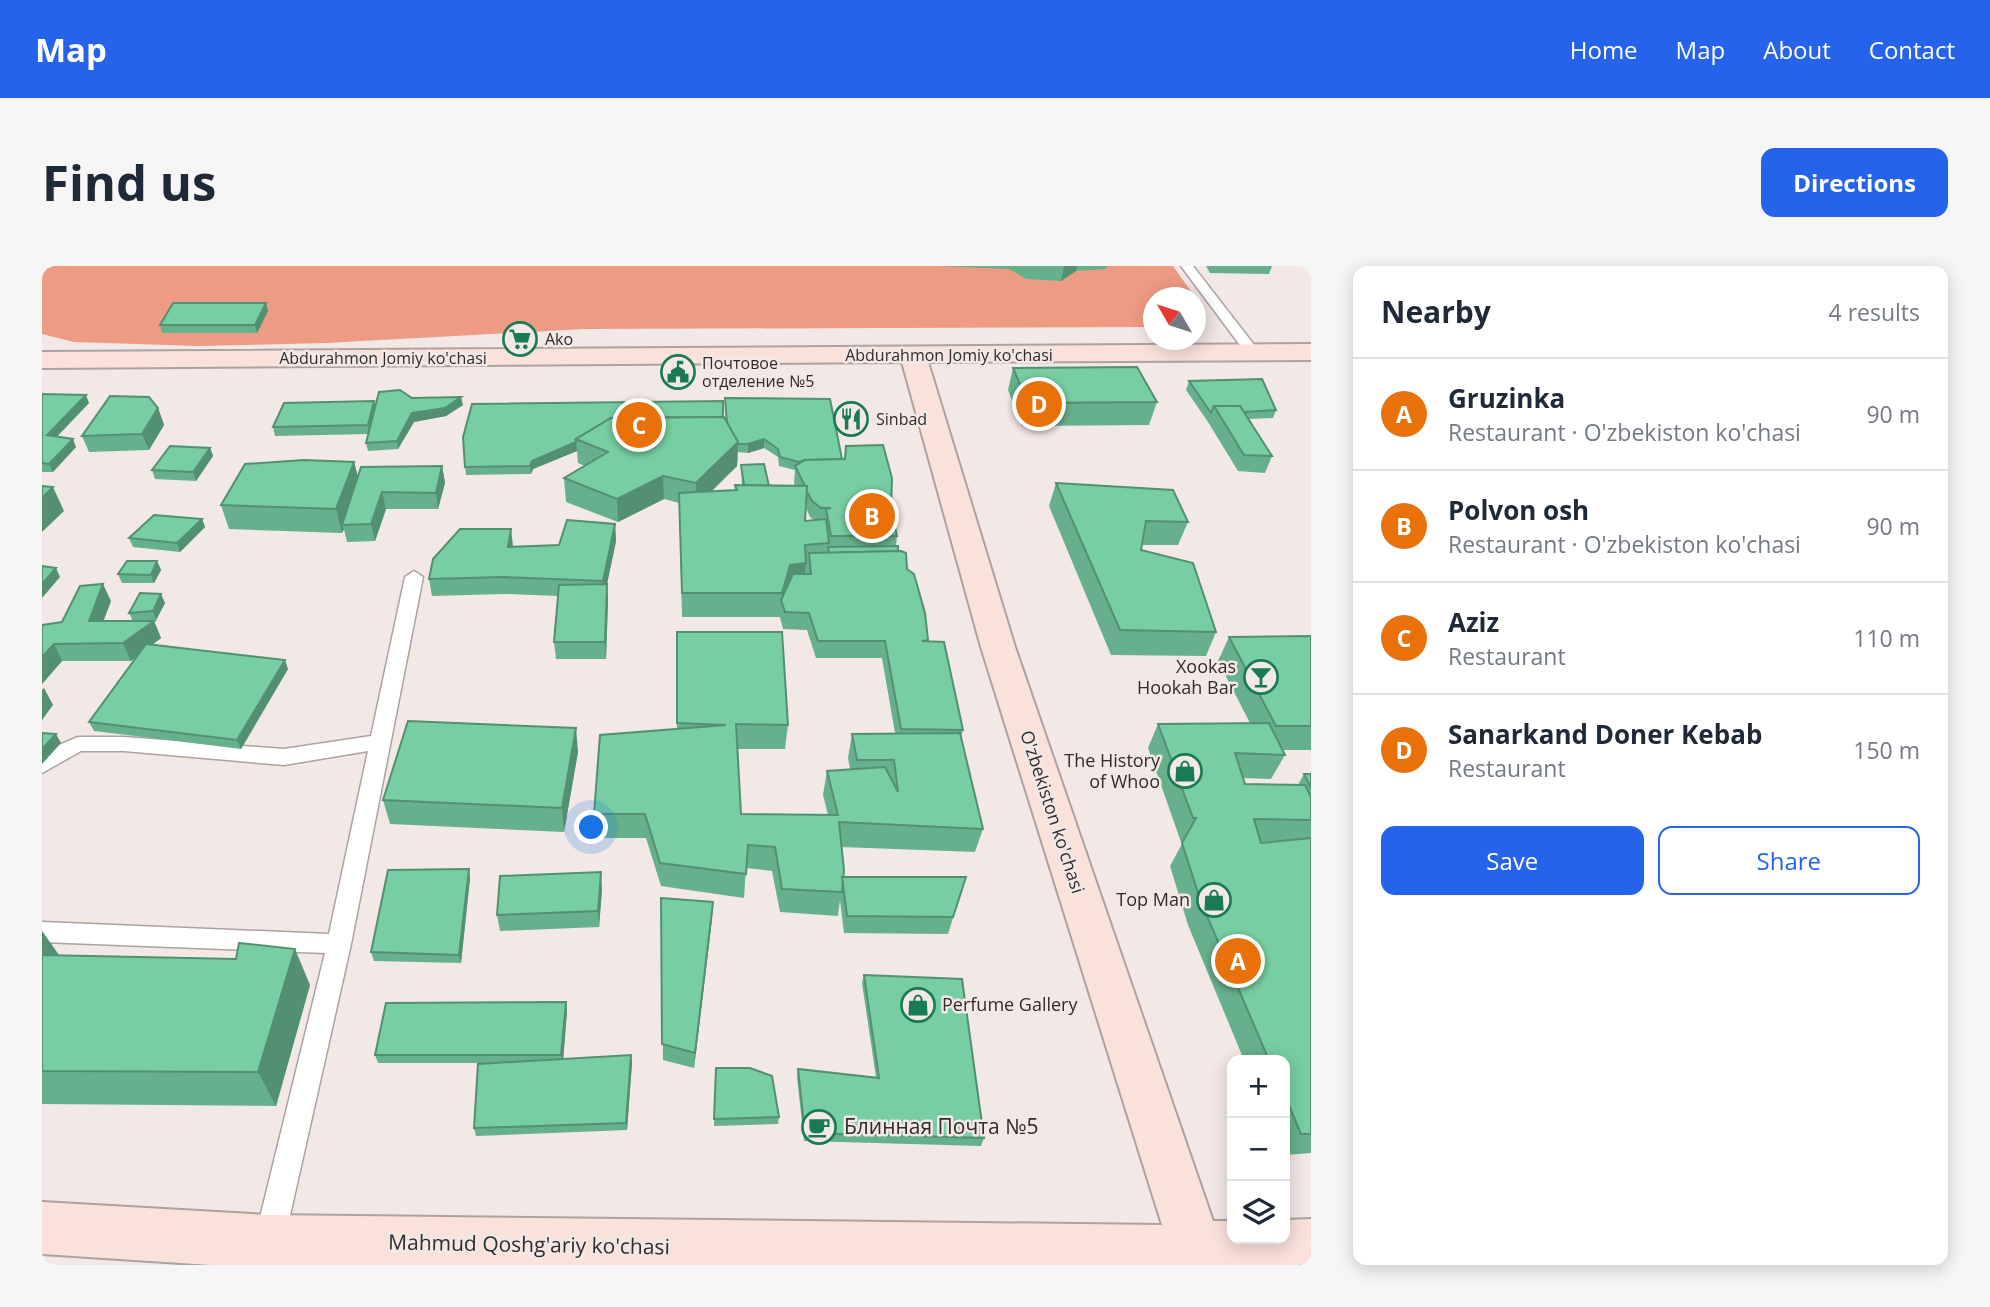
<!DOCTYPE html>
<html lang="en">
<head>
<meta charset="utf-8">
<style>
  :root { --surface:#fff; --page:#f6f6f7; --text:#1f2937; --muted:#747a83; --line:#e0e1e3; --accent:#2563eb }
  body { margin:0; font-family:"Open Sans",sans-serif; background:var(--page); color:var(--text) }
  .controls { position:absolute; right:21px; bottom:21px; display:grid; overflow:hidden; border-radius:14px; box-shadow:0 4px 18px #0003 }
  .controls button { width:63px; height:63px; display:grid; place-items:center; padding:0; border:0; border-bottom:2px solid var(--line); background:var(--surface); color:var(--text); font:35px sans-serif }
  .compass { position:absolute; left:1101px; top:21px; width:63px; height:63px; border-radius:50%; background:var(--surface); box-shadow:0 4px 18px #0003; rotate:309deg }
  .you { position:absolute; left:550px; top:562px; width:24px; height:24px; margin:-18px; border:5px solid #fff; border-radius:50%; background:#1a73e8; box-shadow:0 0 0 10px #1a73e833 }
  .badge { display:grid; place-items:center; width:46px; height:46px; border-radius:50%; background:var(--accent); color:#fff; font-size:23px; font-weight:700 }
  .pin { position:absolute; translate:-50% -50%; border:4px solid #fff; box-shadow:0 2px 7px #0006 }
  .list { margin:0; padding:0; list-style:none }
  h2 { display:flex; justify-content:space-between; align-items:center; height:91px; margin:0; padding:0 28px; font-size:30px }
  h2 small { font-size:23px; font-weight:400; color:var(--muted) }
  .list li { display:grid; grid-template-columns:46px 1fr auto; gap:21px; align-items:center; box-sizing:border-box; height:112px; padding:0 28px; border-top:2px solid var(--line) }
  .list b { display:block; font-size:26px; white-space:nowrap }
  .list p { margin:0; font-size:23px; white-space:nowrap; color:var(--muted) }
  .list em { font-size:23px; font-style:normal; color:var(--muted) }
  .actions { display:flex; gap:14px; padding:21px 28px }
  .actions a { flex:1; padding:16px 0; border:2px solid var(--accent); border-radius:14px; text-align:center; font-size:24px; color:var(--accent) }
  .actions .main { background:var(--accent); color:#fff }
  .icon { flex:none; width:38px; height:38px; fill:none; stroke:currentColor; stroke-width:2; stroke-linecap:round; stroke-linejoin:round }
  .map { position:relative; flex:none; width:1269px; height:999px; overflow:hidden; border-radius:14px }
  header { display:flex; align-items:center; gap:42px; box-sizing:border-box; height:98px; padding:0 35px; background:var(--accent); color:#fff }
  header strong { font-size:33px }
  nav { display:flex; gap:38px; margin-inline-start:auto; font-size:24px }
  .intro { display:flex; align-items:center; justify-content:space-between; box-sizing:border-box; height:168px; padding:0 42px }
  h1 { margin:0; font-size:49px }
  .button { padding:18px 32px; border-radius:14px; background:var(--accent); color:#fff; font-size:24px; font-weight:700 }
  main { display:flex; gap:42px; padding:0 42px }
  aside { flex:1; background:var(--surface); border-radius:14px; box-shadow:0 4px 18px #0003 }
  .map>svg:first-child { display:block }
  .forest { fill:#ee9b83 }
  .lines { fill:none; stroke-linecap:round; stroke-linejoin:round }
  .lane-casing { stroke:#aca2a0; stroke-width:3 }
  .secondary-casing { stroke:#aca2a0; stroke-width:4 }
  .lane { fill:#fff; fill-rule:evenodd }
  .secondary { fill:#fae2db; fill-rule:evenodd }
  .wall { fill:#66b18b; fill-rule:evenodd }
  .shaded-wall { fill:#539071 }
  .building { fill:#77cea2; stroke:#539071; stroke-width:2 }
  .labels { text-anchor:middle; stroke-width:5; stroke-linejoin:round; paint-order:stroke }
  .far-poi-label { font-size:16px; fill:#302c2b; stroke:#f2e8e5; text-anchor:start }
  .far-street-label { font-size:16px; fill:#302c2b; stroke:#f2e8e5 }
  .poi-label { font-size:18px; fill:#302c2b; stroke:#f2e8e5; text-anchor:end }
  .street-label { font-size:18px; fill:#302c2b; stroke:#f2e8e5 }
  .near-poi-label { font-size:21px; fill:#302c2b; stroke:#f2e8e5; text-anchor:start }
  .near-street-label { font-size:21px; fill:#302c2b; stroke:#f2e8e5 }
</style>
</head>
<body>
<header>
<strong>Map</strong>
<nav><a>Home</a><a>Map</a><a>About</a><a>Contact</a></nav>
</header>
<div class="intro"><h1>Find us</h1><a class="button">Directions</a></div>
<main>
<div class="map">
<svg width="1269" height="999" viewBox="0 0 1269 999">
  <rect width="100%" height="100%" fill="#f2e8e5"/>
  <!-- forest -->
  <path class="forest" d="M0,0h1131l22,31 -41,1 -1,29 -568,2 -259,14 -128,3 -124,-4 -32,-8z"/>
  <g class="lines">
    <!-- lane casing -->
    <g class="lane-casing">
      <g id="lane">
        <path d="M1139,0h12l65,84v6h-10z"/>
        <path d="M372,305l9,6 -72,367 -67,298 -5,10 -10,5 -10,-5 -5,-10 71,-289 -283,-11v-20l287,12 39,-183 -84,14 -160,-14h-43l-39,22v-21l36,-15h46l160,12 87,-13 34,-159z"/>
      </g>
    </g>
    <!-- secondary casing -->
    <g class="secondary-casing">
      <path id="secondary" d="M1269,78v16l-383,2 87,285 198,574h19v18h53v-19l26,-1v46h-1100l-169,-11v-52l227,13 893,10 -181,-578 -79,-285 -860,6v-16z"/>
    </g>
    <!-- lane -->
    <use href="#lane" class="lane"/>
    <!-- secondary -->
    <use href="#secondary" class="secondary"/>
  </g>
  <!-- wall -->
  <g class="wall">
    <path d="M897,0h168l-1,3 -30,2 -15,10 -35,-2 -17,-10z"/>
    <path d="M1164,0h66l-3,8 -59,-1z"/>
    <path d="M224,37l2,8 -11,22h-95l-2,-8z"/>
    <path d="M971,102l144,34 -8,23 -127,1 -14,-36z"/>
    <path d="M1147,115l87,29 -3,8 -24,1 23,37 -7,17 -27,-2 -30,-49 -22,-32z"/>
    <path d="M0,128l47,9 -32,33 19,11 -23,25h-11z"/>
    <path d="M370,132l51,7 -17,11 -32,6 -16,27 -30,2 -2,-8 3,-9 -94,2 -2,-9z"/>
    <path d="M683,132l117,61h2l2,-13 45,63 6,27 -1,10 11,23 21,72 35,89 -2,6 22,93 -8,23 -134,-5 2,30h123l-18,57 -104,-1 -4,-33 -2,16 -58,-4 -8,-41 -26,-3 -2,30 -83,-12 -15,-48h-50l-2,-24 83,-85v-97l111,93 -3,24h-47l3,65 87,1 -5,-20 4,-24 23,-2 -2,-11 4,-24 43,-1 -13,-75h-66l-9,-28 -24,-1 -3,-12h-98l-3,-114 -15,-4 -46,23 -52,-20 -2,-24 21,-12 -7,-3 -1,-12 -44,18 -2,5 -65,1 -1,-8 7,-63 251,13 3,4zM722,182l14,9 1,9 16,4 -1,13 1,3h-26l-28,-21 1,20h-7l-1,6 -23,1 26,-26 1,-14 10,1zM764,242l4,9 4,3 -9,1z"/>
    <path d="M116,142l6,17 -15,25 -60,2 -7,-16z"/>
    <path d="M168,182l3,8 -17,25 -41,-2 -3,-9z"/>
    <path d="M312,196l4,15 84,-11 3,17 -7,26h-52l-11,32 -28,1 -3,-13 -2,4 -113,-4 -8,-24z"/>
    <path d="M1014,217l132,39 -10,23h-36l-1,5 75,82 -10,24 -95,-1 -62,-149z"/>
    <path d="M160,253l3,8 -25,25 -47,-5 -4,-9z"/>
    <path d="M573,258l1,17 -9,43 1,17 -2,58h-50l-2,-17 4,-46 -53,-2 -73,2 -3,-17 84,-33 46,-1z"/>
    <path d="M115,295l4,9 -7,13h-32l-4,-9z"/>
    <path d="M69,335l-8,20h30l-4,-8 36,-10 -9,17 -12,1h10l7,17 -9,7 136,24 -47,80 -147,-18 -5,-9 48,-66 -6,5h-69l-20,23v-59l20,-3z"/>
    <path d="M1269,370v114h-28l2,5 -14,24 -28,-1 2,6 53,1 6,-11h7v62l-1,2h1v315l-26,2v-95h-41l-56,-135 -18,-59 13,-24h-2l-33,-94 10,-24 92,-1 -32,-62 11,-24z"/>
    <path d="M536,486l-14,80 -174,-8 -7,-24z"/>
    <path d="M428,612l-9,85 -87,-2 -3,-9z"/>
    <path d="M560,623l-3,38 -99,4 -3,-16z"/>
    <path d="M619,632l52,4 -1,17 -18,149 -31,-8z"/>
    <path d="M0,665l17,25 251,29 -34,121 -234,-2z"/>
    <path d="M822,709l120,163 -3,8 -177,-5 -7,-64 1,-8 78,8 -14,-94z"/>
    <path d="M524,736l1,9 -4,48 68,-4 1,8 -5,67 -151,6 -2,-8 26,-65h-122l-3,-8z"/>
    <path d="M674,802l63,49 -1,7 -64,2z"/>
  </g>
  <!-- shaded-wall -->
  <g class="shaded-wall">
    <path d="M1022,0h13l-1,5 -15,10z"/>
    <path d="M224,37l2,8 -11,22 -2,-8z"/>
    <path d="M44,129l3,8 -38,40 -4,-8z"/>
    <path d="M419,131l2,8 -17,11 -32,6 -16,27 -1,-8 15,-28z"/>
    <path d="M332,135l2,8 -7,25 -1,-9z"/>
    <path d="M116,142l6,17 -15,25 -7,-16z"/>
    <path d="M31,173l3,8 -23,25 -4,-8z"/>
    <path d="M722,173v9l-16,5v-9z"/>
    <path d="M534,176l1,9 -44,18 -2,5 -1,-8 2,-5z"/>
    <path d="M696,176l-1,24 -42,41 1,-24z"/>
    <path d="M168,182l3,8 -17,25 -3,-9z"/>
    <path d="M312,196l6,23 -18,40 2,4 -2,4 -6,-24z"/>
    <path d="M400,200l3,17 -7,26 -2,-16z"/>
    <path d="M621,210l1,23 -46,23 -1,-23z"/>
    <path d="M11,221l11,24 -22,21v-34z"/>
    <path d="M340,226l4,17 -11,32 -4,-17z"/>
    <path d="M160,253l3,8 -25,25 -3,-9z"/>
    <path d="M573,258l1,17 -12,57 -1,-17z"/>
    <path d="M469,263l2,17 -3,17 -2,-16z"/>
    <path d="M115,295l4,9 -7,13 -3,-8z"/>
    <path d="M764,297l-3,24 -22,13 1,-7 8,-28z"/>
    <path d="M14,302l4,9 -18,21v-14z"/>
    <path d="M61,318l8,17 -14,37 -8,-17z"/>
    <path d="M565,318l1,17 -2,58 -1,-17z"/>
    <path d="M119,328l4,9 -9,17 -3,-9z"/>
    <path d="M112,355l7,17 -30,23 -8,-18z"/>
    <path d="M12,378l8,17 -20,23v-27z"/>
    <path d="M243,394l3,9 -47,80 -4,-9z"/>
    <path d="M2,422l9,17 -11,15v-30z"/>
    <path d="M534,462l2,24 -14,80 -2,-24z"/>
    <path d="M14,468l5,9 -19,21v-15z"/>
    <path d="M427,603l1,9 -9,85 -2,-8z"/>
    <path d="M559,606l1,17 -3,38 -1,-16z"/>
    <path d="M671,636l-1,17 -18,149 1,-15z"/>
    <path d="M0,665l17,24 -17,22z"/>
    <path d="M253,683l15,36 -34,121 -18,-34z"/>
    <path d="M524,736l1,9 -4,52 -2,-8z"/>
    <path d="M589,789l1,8 -5,67 -1,-7z"/>
  </g>
  <!-- building -->
  <g class="building">
    <path d="M131,37h93l-11,22h-95z"/>
    <path d="M1095,101l20,35 -129,1 -15,-35z"/>
    <path d="M1220,113l14,31 -32,2 -4,-6h-26l-3,7 -22,-32z"/>
    <path d="M358,124l12,8 49,-1 -16,11 -33,5 -15,28 -31,2 13,-51z"/>
    <path d="M0,128l44,1 -39,40 26,4 -24,25 -7,-1z"/>
    <path d="M68,130l39,1 9,11 -16,26 -60,2z"/>
    <path d="M683,132l105,1 12,60 -37,1 -6,2 -19,-5 -2,-8 -14,-10 -16,5h-11l1,-2 -11,-19z"/>
    <path d="M332,135l-6,24 -95,2 11,-24z"/>
    <path d="M681,135v16l-112,1 -35,21v3l-44,19 -2,5 -65,1 -2,-30 9,-33z"/>
    <path d="M1172,140h26l32,50 -28,-1z"/>
    <path d="M682,151l14,25 -42,41 -33,-7 -46,23 -53,-21 44,-26 -32,-13 35,-21z"/>
    <path d="M841,179l9,33 -1,31 6,27h-66l-5,-27 5,-1h-10l-9,-7 -6,-11 1,-4h-2l-10,-20 10,-6 40,-1 1,-13z"/>
    <path d="M128,180l40,2 -17,24 -41,-2z"/>
    <path d="M262,194l50,2 -18,47 -115,-4 24,-41z"/>
    <path d="M722,198l5,22 -25,-1 -3,-20z"/>
    <path d="M400,200l-6,27 -54,-1 -11,32 -29,1 19,-58z"/>
    <path d="M1014,217l117,7 15,32 -42,-1 -5,29 52,13 23,69 -96,-2z"/>
    <path d="M693,219l72,1 -2,35 21,-2 3,24 -24,2 1,18 -16,2 -8,28h-100l-3,-100 58,-3z"/>
    <path d="M0,220l11,1 -11,11z"/>
    <path d="M112,249l48,4 -25,24 -48,-5z"/>
    <path d="M525,254l48,4 -12,57 -100,-4 -74,2 4,-20 27,-30h51l-3,18 51,-2z"/>
    <path d="M856,280v5l-69,2 -1,-6z"/>
    <path d="M859,285l5,2 1,16 7,5 11,39 3,27 -6,1 22,1 19,88 -62,-1 -16,-88h-67l-9,-28 -24,-1 -4,-12 12,-26h18l-2,-21z"/>
    <path d="M85,295h30l-6,14 -33,-1z"/>
    <path d="M0,300l14,2 -14,16z"/>
    <path d="M61,318l-14,37h65l-31,22 -69,1 -12,13v-32l20,-3 18,-36z"/>
    <path d="M565,318l-2,58h-51l5,-57z"/>
    <path d="M98,327l21,1 -8,17 -24,2z"/>
    <path d="M635,366h105l6,93 -52,-1 5,90 97,1 -11,-44 58,-4 13,25 -4,-32h-37l-5,-26 108,-1 23,96 -144,-7 5,48 -2,22 -60,-3 -7,-42 -27,-2 -2,29 -86,-11 -15,-49h-51l6,-79 126,-10 -49,-2z"/>
    <path d="M1269,370v90h-35l-47,-89z"/>
    <path d="M104,378l139,16 -48,80 -148,-18z"/>
    <path d="M366,455l168,7 -14,80 -179,-8z"/>
    <path d="M1227,457l16,32 -50,-2 10,31 60,1 6,12v23l-57,-1 7,24 50,-5v296h-10l-16,-38v-36h-16l-68,-158 -19,-59 14,-25h-3l-35,-94z"/>
    <path d="M0,467l14,1 -14,15z"/>
    <path d="M1262,508h7v14z"/>
    <path d="M427,603l-10,86 -88,-3 17,-82z"/>
    <path d="M559,606l-3,39 -101,4 3,-39z"/>
    <path d="M800,611h124l-13,40 -106,-1z"/>
    <path d="M619,632l52,4 -18,151 -33,-9z"/>
    <path d="M197,677l56,6 -37,123 -216,-1v-116l194,4z"/>
    <path d="M822,709l98,4 22,159 -179,-5 -7,-64 81,9z"/>
    <path d="M524,736l-5,53h-186l11,-52z"/>
    <path d="M589,789l-5,68 -152,5 4,-64z"/>
    <path d="M674,802h34l22,8 7,41 -65,2z"/>
  </g>
  <!-- icons -->
  <defs>
    <g id="supermarket-ring" transform="scale(1.75)"><circle r="9.5" fill="#f2e8e5" stroke="#187b54" stroke-width="1.5"/><path d="M-6-5.5h2.5l.6 2H6L4.5 2H-2.5L-4.4-4H-6ZM-1.5 3.2a1.3 1.3 0 1 0 .1 0ZM3 3.2a1.3 1.3 0 1 0 .1 0Z" fill="#187b54"/></g>
    <g id="civic-ring" transform="scale(1.75)"><circle r="9.5" fill="#f2e8e5" stroke="#187b54" stroke-width="1.5"/><path d="M-.6-6.5H3V-4.5H.6V-3L4-1V1h2V6H-6V1h2V-1L-.6-3ZM-1.2 2.5V6h2.4V2.5Z" fill="#187b54"/></g>
    <g id="restaurant-ring" transform="scale(1.75)"><circle r="9.5" fill="#f2e8e5" stroke="#187b54" stroke-width="1.5"/><path d="M-5-6h1v4h1v-4h1v4h1v-4h1v5L-1.5 .5V6h-2V.5L-5-1ZM5-6V6H3V1.5H1.5Q1.5-4 5-6Z" fill="#187b54"/></g>
    <g id="bar-ring" transform="scale(1.75)"><circle r="9.5" fill="#f2e8e5" stroke="#187b54" stroke-width="1.5"/><path d="M-6-5H6L.8 .8V4.5H3.5V6h-7V4.5H-.8V.8Z" fill="#187b54"/></g>
    <g id="shop-ring" transform="scale(1.75)"><circle r="9.5" fill="#f2e8e5" stroke="#187b54" stroke-width="1.5"/><path d="M-5-2.5h2.3a2.7 3.5 0 0 1 5.4 0H5L5.5 6h-11ZM-1.5-2.5h3a1.5 2.3 0 0 0-3 0Z" fill="#187b54"/></g>
    <g id="cafe-ring" transform="scale(1.75)"><circle r="9.5" fill="#f2e8e5" stroke="#187b54" stroke-width="1.5"/><path d="M-5.5-4.5H6V0H3Q3 3.5 0 3.5H-2.5Q-5.5 3.5-5.5 0ZM3-3.2v2h1.7v-2ZM-6 4.5H4V6H-6Z" fill="#187b54"/></g>
  </defs>
  <g fill-rule="evenodd">
    <use href="#supermarket-ring" x="478" y="73"/>
    <use href="#civic-ring" x="636" y="106"/>
    <use href="#restaurant-ring" x="809" y="153"/>
    <use href="#bar-ring" x="1219" y="411"/>
    <use href="#shop-ring" x="1143" y="505"/>
    <use href="#shop-ring" x="1172" y="634"/>
    <use href="#shop-ring" x="876" y="739"/>
    <use href="#cafe-ring" x="777" y="861"/>
  </g>
  <g class="labels">
    <!-- far-poi labels -->
    <g class="far-poi-label">
      <text x="503" y="79">Ako</text>
      <text x="660" y="103">Почтовое<tspan x="660" dy="18">отделение №5</tspan></text>
      <text x="834" y="159">Sinbad</text>
    </g>
    <!-- far-street labels -->
    <g class="far-street-label">
      <text x="907" y="95">Abdurahmon Jomiy ko'chasi</text>
      <text x="341" y="98">Abdurahmon Jomiy ko'chasi</text>
    </g>
    <!-- poi labels -->
    <g class="poi-label">
      <text x="1194" y="407">Xookas<tspan x="1194" dy="21">Hookah Bar</tspan></text>
      <text x="1118" y="501">The History<tspan x="1118" dy="21">of Whoo</tspan></text>
      <text x="1148" y="640">Top Man</text>
      <text x="900" y="745" text-anchor="start">Perfume Gallery</text>
    </g>
    <!-- street labels -->
    <g class="street-label">
      <text transform="translate(1010 546) rotate(72)" y="6">O'zbekiston ko'chasi</text>
    </g>
    <!-- near-poi labels -->
    <g class="near-poi-label">
      <text x="802" y="868">Блинная Почта №5</text>
    </g>
    <!-- near-street labels -->
    <g class="near-street-label">
      <text transform="translate(487 979) rotate(1)" y="7">Mahmud Qoshg'ariy ko'chasi</text>
    </g>
  </g>
</svg>
<div class="controls">
<button>+</button>
<button>−</button>
<button><svg class="icon" aria-label="layers" viewBox="0 0 24 24"><path d="M12 4l9 5-9 5-9-5zM3 14l9 5 9-5"/></svg></button>
</div>
<svg class="compass" viewBox="-18 -18 36 36"><path d="M0-13l5 13h-10z" fill="#e53935"/><path d="M0 13l5-13h-10z" fill="#747a83"/></svg>
<div class="you"></div>
<div class="pin badge" style="left:1196px;top:695px;background:#e8710a">A</div>
<div class="pin badge" style="left:830px;top:250px;background:#e8710a">B</div>
<div class="pin badge" style="left:597px;top:159px;background:#e8710a">C</div>
<div class="pin badge" style="left:997px;top:138px;background:#e8710a">D</div>
</div>
<aside>
<h2>Nearby<small>4 results</small></h2>
<ul class="list">
<li><span class="badge" style="background:#e8710a">A</span><div><b>Gruzinka</b><p>Restaurant · O'zbekiston ko'chasi</p></div><em>90 m</em></li>
<li><span class="badge" style="background:#e8710a">B</span><div><b>Polvon osh</b><p>Restaurant · O'zbekiston ko'chasi</p></div><em>90 m</em></li>
<li><span class="badge" style="background:#e8710a">C</span><div><b>Aziz</b><p>Restaurant</p></div><em>110 m</em></li>
<li><span class="badge" style="background:#e8710a">D</span><div><b>Sanarkand Doner Kebab</b><p>Restaurant</p></div><em>150 m</em></li>
</ul>
<div class="actions"><a class="main">Save</a><a>Share</a></div>
</aside>
</main>
</body>
</html>
